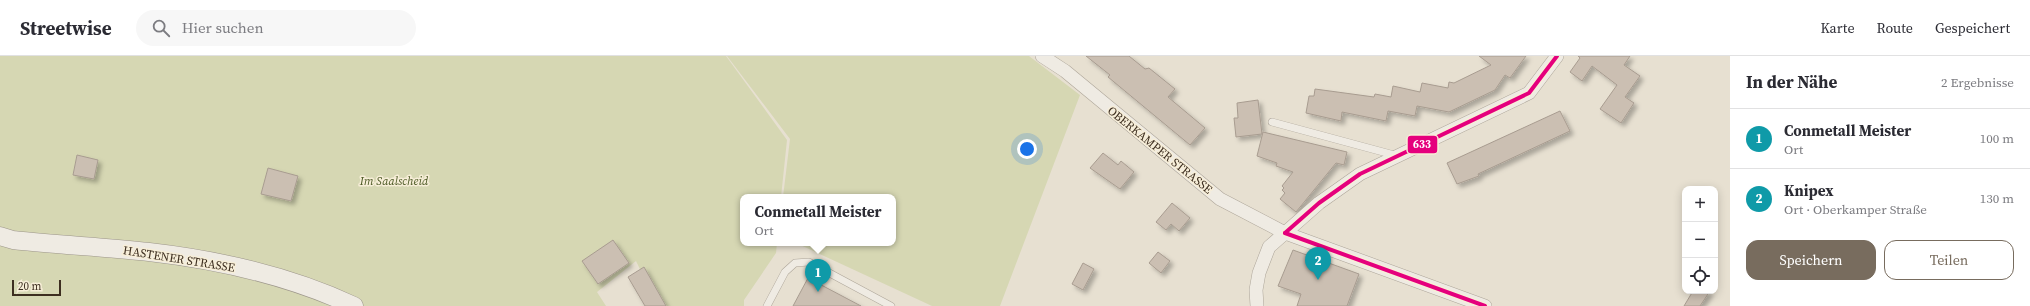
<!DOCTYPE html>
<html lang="de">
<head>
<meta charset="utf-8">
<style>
  :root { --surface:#fff; --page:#f7f7f7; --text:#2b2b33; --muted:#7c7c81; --line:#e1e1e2; --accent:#786c5e }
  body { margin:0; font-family:"Source Serif 4",serif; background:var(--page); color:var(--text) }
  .controls { position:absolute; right:12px; bottom:12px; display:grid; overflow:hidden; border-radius:8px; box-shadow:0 2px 10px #0003 }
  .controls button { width:36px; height:36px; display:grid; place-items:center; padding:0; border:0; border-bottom:1px solid var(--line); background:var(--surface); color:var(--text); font:20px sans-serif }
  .scale { position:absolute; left:12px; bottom:10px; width:49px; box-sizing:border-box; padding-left:4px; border:2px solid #3d2e20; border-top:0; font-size:11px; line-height:14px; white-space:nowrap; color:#3d2e20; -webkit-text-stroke:3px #f7eed8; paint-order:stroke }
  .you { position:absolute; left:1027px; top:93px; width:14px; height:14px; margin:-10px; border:3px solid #fff; border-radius:50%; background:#1a73e8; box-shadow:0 0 0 6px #1a73e833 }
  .badge { display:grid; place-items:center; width:26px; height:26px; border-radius:50%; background:var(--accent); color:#fff; font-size:13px; font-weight:700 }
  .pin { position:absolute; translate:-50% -33px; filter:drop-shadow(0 1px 2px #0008) }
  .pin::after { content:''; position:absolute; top:21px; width:14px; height:12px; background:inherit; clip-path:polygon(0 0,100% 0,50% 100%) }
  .popup { position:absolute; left:740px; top:138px; width:156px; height:52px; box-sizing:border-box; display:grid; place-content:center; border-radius:8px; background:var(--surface); filter:drop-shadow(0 1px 3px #0005); font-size:13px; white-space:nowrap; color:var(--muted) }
  .popup b { font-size:15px; color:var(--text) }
  .popup::after { content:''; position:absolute; left:50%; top:100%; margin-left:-8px; border:8px solid transparent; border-top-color:var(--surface) }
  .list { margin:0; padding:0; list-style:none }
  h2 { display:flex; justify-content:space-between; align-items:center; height:52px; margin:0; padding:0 16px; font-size:17px }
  h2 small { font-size:13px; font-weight:400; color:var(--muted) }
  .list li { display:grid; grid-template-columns:26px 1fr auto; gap:12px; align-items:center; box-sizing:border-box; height:60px; padding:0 16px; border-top:1px solid var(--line) }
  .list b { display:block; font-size:15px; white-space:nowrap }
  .list p { margin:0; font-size:13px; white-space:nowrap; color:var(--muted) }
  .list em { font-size:13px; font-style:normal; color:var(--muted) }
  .actions { display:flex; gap:8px; padding:12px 16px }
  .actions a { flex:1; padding:9px 0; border:1px solid var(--accent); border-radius:12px; text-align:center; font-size:14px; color:var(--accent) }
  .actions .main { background:var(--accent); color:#fff }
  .icon { flex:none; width:22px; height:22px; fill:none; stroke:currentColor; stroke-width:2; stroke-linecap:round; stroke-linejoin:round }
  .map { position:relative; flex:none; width:1730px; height:250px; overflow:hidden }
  header { display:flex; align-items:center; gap:24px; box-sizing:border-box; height:56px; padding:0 20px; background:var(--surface); border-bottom:1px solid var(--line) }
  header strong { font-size:19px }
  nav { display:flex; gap:22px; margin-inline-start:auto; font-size:14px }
  .search { width:280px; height:36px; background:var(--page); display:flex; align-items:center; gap:10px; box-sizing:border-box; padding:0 14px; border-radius:22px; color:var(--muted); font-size:15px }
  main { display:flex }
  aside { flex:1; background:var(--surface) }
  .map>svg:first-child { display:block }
  .green { fill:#d6d7b3 }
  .building { fill:#cbbfb2; stroke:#a89c90; filter:url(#shadow) }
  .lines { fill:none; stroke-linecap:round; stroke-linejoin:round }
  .service-casing { stroke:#ada599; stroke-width:8 }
  .minor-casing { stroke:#ada599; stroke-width:14 }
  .secondary-casing { stroke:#9c958a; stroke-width:19 }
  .service { stroke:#efebe3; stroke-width:7 }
  .minor { stroke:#efebe3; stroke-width:13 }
  .secondary { stroke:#efebe3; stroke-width:18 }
  .bus-1-casing { stroke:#f7eed8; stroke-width:7 }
  .bus-1 { stroke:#e5007d; stroke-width:4 }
  .labels { text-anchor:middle; stroke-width:3; stroke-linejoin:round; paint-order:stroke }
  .street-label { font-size:12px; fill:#3d2e20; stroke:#f7eed8 }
  .park-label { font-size:12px; font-style:italic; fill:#4d5a26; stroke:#f7eed8 }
  .line-badge { stroke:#f7eed8; stroke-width:1.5 }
  .badge-label { font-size:11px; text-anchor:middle; font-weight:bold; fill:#fff }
</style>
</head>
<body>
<header>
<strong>Streetwise</strong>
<div class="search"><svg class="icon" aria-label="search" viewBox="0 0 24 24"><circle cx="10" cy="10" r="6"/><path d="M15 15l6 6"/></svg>Hier suchen</div>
<nav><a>Karte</a><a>Route</a><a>Gespeichert</a></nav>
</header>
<main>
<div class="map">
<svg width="1730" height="250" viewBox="0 0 1730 250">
  <defs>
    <filter id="shadow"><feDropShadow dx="3.5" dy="3.5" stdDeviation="2" flood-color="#0004"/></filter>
  </defs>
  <rect width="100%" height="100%" fill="#e7e0d1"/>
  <!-- green -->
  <g class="green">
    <path d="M0,0h726l61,84 -6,57h-38v46h34l-1,10 -32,47v6h-86l-22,-45 -39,31 9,14h-606z"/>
    <path d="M727,0h302l51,39 -80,211h-68l-136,-63h97v-46h-110l7,-58z"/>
  </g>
  <!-- building -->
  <g class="building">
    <path d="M1086,0h43l16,13 4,-1 26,21 -7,8 37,31 -15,17 -82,-68 2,-2z"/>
    <path d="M1479,0h47l-16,22 -5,-3 -10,15 -46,22 -32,-6 -2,10 -27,-5 -2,10 -44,-9 -1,9 -35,-8 3,-17h5l1,-7 59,8 1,-3 16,3 2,-11 27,6 2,-9 26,5 1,-6 5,1 37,-18z"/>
    <path d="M1578,0h52l-6,9 16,11 -15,21 9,6 -13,20 -21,-14 17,-24 -25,-19 -10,15 -12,-9 10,-14z"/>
    <path d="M1258,44l4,34 -26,3 -2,-19h4l-1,-15z"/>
    <path d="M1560,55l10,20 -92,43 1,2 -22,8 -10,-21z"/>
    <path d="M1263,76l84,20 -3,13 -8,-2 -40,49 -16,-13 5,-6 -3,-3 2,-2 -2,-2 11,-14 -17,-6 1,-3 -20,-7z"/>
    <path d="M1103,97l15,12 3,-4 13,11 -14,17 -30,-21z"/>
    <path d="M77,99l21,5 -4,19 -21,-4z"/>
    <path d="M268,112l30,8 -7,25 -30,-7z"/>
    <path d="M1172,147l18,15 -11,13 -8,-7 -5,6 -10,-8z"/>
    <path d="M613,184l16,23 -31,21 -16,-23z"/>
    <path d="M1293,194l66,24 -12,32h-50l4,-12 -23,-8z"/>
    <path d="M1158,196l12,9 -9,12 -12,-10z"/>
    <path d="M1083,207l11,6 -11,21 -11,-6z"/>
    <path d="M644,211l22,39h-21l-17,-29z"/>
    <path d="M808,222l53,28h-68z"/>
    <path d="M1693,235h17l-10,15h-16z"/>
  </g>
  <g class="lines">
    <!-- service casing -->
    <g class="service-casing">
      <g id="service">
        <path d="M1272,66l126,34"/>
        <path d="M767,250l18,-34 10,-9 14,-1 82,44"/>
      </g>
    </g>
    <!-- minor casing -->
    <g class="minor-casing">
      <g id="minor">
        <path d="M1042,0l23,15 155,128 65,34 200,73"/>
        <path d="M1257,250l-1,-16 3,-17 10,-26 50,-44 41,-29 169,-81 28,-37"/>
      </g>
    </g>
    <!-- secondary casing -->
    <g class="secondary-casing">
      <path id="secondary" d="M0,180l13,4c45,5 91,7 136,12 70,8 141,24 205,54"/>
    </g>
    <!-- service -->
    <use href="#service" class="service"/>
    <!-- minor -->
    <use href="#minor" class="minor"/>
    <!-- secondary -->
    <use href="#secondary" class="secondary"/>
    <!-- bus-1 casing -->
    <g class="bus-1-casing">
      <g id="bus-1">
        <path d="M1285,177l34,-30 41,-29 169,-81 28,-37"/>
        <path d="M1285,177l200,73"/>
      </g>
    </g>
    <!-- bus-1 -->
    <use href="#bus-1" class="bus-1"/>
  </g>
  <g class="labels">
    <!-- street labels -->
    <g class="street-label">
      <text transform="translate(1160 94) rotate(39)" y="4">OBERKAMPER STRASSE</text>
      <text transform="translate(179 203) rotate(9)" y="4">HASTENER STRASSE</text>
    </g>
    <!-- park labels -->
    <g class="park-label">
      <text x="394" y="129">Im Saalscheid</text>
    </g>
  </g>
  <rect class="line-badge" x="1407" y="79" width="31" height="19" rx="4" fill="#e5007d"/>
  <g class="badge-label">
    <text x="1422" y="92">633</text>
  </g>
</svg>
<div class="controls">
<button>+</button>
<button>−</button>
<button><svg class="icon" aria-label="locate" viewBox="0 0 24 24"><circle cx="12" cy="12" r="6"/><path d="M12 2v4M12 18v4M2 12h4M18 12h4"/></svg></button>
</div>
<div class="scale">20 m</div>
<div class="you"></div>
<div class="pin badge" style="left:818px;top:236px;background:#0f9aa8">1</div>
<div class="popup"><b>Conmetall Meister</b>Ort</div>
<div class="pin badge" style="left:1318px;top:224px;background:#0f9aa8">2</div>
</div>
<aside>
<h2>In der Nähe<small>2 Ergebnisse</small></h2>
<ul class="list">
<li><span class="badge" style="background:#0f9aa8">1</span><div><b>Conmetall Meister</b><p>Ort</p></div><em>100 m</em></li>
<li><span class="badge" style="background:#0f9aa8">2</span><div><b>Knipex</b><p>Ort · Oberkamper Straße</p></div><em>130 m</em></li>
</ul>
<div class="actions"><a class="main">Speichern</a><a>Teilen</a></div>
</aside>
</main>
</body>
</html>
